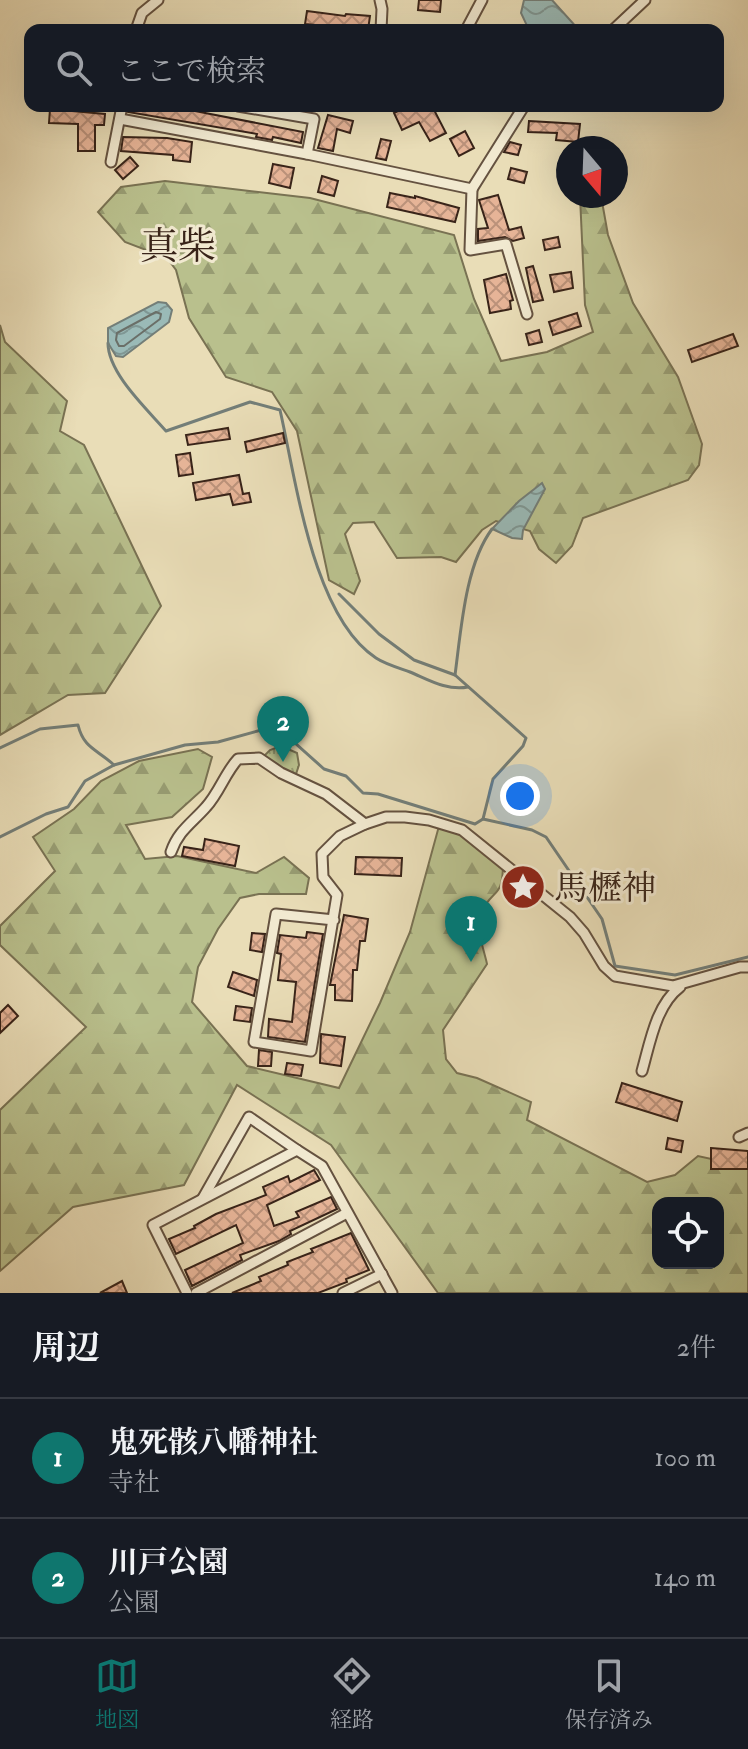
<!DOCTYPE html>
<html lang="ja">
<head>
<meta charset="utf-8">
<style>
  :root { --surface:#171b24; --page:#20242c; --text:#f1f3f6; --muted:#9ea1a6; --line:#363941; --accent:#0f766e }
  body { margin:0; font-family:"IM FELL Double Pica","Noto Serif JP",serif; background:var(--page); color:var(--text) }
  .controls { position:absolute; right:24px; bottom:24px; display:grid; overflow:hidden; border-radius:16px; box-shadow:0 8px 32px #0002 }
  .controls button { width:72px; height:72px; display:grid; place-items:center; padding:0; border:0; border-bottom:2px solid var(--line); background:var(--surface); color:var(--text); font:40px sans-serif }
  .compass { position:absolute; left:556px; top:136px; width:72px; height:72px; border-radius:50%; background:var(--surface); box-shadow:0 8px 32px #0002; rotate:161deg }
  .you { position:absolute; left:520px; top:796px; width:28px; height:28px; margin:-20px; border:6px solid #fff; border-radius:50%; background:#1a73e8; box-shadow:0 0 0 12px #1a73e833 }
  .badge { display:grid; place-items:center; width:52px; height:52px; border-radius:50%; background:var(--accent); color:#fff; font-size:26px; font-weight:700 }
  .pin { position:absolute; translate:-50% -66px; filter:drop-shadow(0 2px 4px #0008) }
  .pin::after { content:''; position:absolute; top:42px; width:28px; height:24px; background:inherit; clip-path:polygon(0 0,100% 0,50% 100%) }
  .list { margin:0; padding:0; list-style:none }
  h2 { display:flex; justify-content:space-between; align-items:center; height:104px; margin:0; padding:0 32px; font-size:34px }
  h2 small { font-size:26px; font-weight:400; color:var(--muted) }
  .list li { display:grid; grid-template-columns:52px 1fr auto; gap:24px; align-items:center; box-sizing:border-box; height:120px; padding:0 32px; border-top:2px solid var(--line) }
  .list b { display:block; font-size:30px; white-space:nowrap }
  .list p { margin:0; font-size:26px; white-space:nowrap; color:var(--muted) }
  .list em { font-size:26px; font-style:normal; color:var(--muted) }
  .icon { flex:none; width:44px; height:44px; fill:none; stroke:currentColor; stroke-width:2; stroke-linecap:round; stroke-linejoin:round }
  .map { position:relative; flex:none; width:748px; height:1293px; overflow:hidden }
  .search { position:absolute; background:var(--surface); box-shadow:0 8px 32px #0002; left:24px; right:24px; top:24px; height:88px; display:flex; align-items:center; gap:20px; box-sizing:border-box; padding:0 28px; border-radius:16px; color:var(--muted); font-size:30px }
  .sheet { height:344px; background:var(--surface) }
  nav { display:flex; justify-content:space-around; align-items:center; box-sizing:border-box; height:112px; border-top:2px solid var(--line); background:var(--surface); font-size:22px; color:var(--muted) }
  nav a { display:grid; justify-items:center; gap:4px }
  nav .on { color:var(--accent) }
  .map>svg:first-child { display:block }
  .grass { fill:url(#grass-tufts); stroke:#797253; stroke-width:2 }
  .forest { fill:url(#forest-firs); stroke:#797253; stroke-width:2; fill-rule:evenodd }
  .water { fill:url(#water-waves); stroke:#737e78; stroke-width:2 }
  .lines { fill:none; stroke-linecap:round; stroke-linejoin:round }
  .shore { stroke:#6a6f68; stroke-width:2 }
  .stream { stroke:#737e78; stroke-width:3 }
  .building { fill:url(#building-cross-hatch); stroke:#392419; stroke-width:2 }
  .street-casing { stroke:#655240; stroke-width:13 }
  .street { stroke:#f1e9d0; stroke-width:9 }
  .labels { text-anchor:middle; stroke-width:6; stroke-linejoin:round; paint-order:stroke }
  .poi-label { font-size:34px; fill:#392419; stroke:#f1e9d0; text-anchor:start }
  .quarter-label { font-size:38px; fill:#392419; stroke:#f1e9d0 }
</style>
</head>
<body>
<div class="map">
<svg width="748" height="1293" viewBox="0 0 748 1293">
  <defs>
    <pattern id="grass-tufts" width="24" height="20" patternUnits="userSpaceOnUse" patternTransform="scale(2)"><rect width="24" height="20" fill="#b9c08d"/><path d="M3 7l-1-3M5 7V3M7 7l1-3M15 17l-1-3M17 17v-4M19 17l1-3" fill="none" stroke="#979c72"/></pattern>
    <pattern id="forest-firs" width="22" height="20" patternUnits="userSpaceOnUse" patternTransform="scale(2)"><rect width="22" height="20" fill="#b9c08d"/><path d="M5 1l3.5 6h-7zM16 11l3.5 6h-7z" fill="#979c72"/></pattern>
    <pattern id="water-waves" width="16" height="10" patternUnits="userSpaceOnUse" patternTransform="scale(2)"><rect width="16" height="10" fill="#9abab7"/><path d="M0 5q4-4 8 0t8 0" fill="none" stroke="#7f9794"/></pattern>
    <pattern id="building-cross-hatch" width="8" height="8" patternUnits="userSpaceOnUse" patternTransform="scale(2)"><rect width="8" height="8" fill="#e6b497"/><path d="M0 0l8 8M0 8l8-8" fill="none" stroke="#bb927a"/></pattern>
  </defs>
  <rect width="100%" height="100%" fill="#e9ddb7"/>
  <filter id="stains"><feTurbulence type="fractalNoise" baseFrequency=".0025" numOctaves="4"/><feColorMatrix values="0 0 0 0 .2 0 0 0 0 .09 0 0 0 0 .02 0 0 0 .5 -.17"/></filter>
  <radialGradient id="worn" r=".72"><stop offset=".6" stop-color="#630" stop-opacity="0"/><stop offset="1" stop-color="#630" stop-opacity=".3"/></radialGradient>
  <!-- grass -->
  <path class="grass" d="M281,746l16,7 2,12 -4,12 -34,-18 9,-9z"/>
  <!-- forest -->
  <g class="forest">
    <path d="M165,181l145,17 144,37 20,64 27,62 46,-9 46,-20 -8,-27 -5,-109h21l7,39 25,68 45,74 24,67 -3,21 -11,15 -105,38 -11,28 -16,17 -17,-14 -9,-18 -34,-10 -14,9 -26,32 -15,-5 -44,1 -23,-36 -21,1 -8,11 15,47 -6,13 -25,-14 -32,-149 -25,-39 -46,-15 -37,-59 -13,-48 -9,-12 -42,-16 -27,-30 23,-25z"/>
    <path d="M0,325l5,17 62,59 -7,30 24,14 77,161 -56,87 -37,2 -68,40z"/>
    <path d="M198,749l14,8 -9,32 -31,28 -46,8 19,34 32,-3 79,17 28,-16 25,21 -3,16h-47l-19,4 -22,31 -20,38 -6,35 55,64 92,22 41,-85 30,-71 29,-106 26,11 38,26c0,37 -10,24 -22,50 -6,14 3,37 6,51l-44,66 3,29 11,14 20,5 54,24 -4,18 120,62 28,-7 23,-19 50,11v126h-310l-107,-148 -94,-60 -53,100 -111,22 -73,64v-161l86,-83 -86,-82v-19l55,-55 -22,-34 41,-28 27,-28 38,-20zM658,1203h60v60h-60z"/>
  </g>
  <!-- water -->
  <g class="water">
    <path d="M524,0h28l27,30h-50l-8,-17z"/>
    <path d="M158,302l8,1 6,7 -3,12 -46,35 -7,-1 -8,-13v-15z"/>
    <path d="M542,483l3,6 -22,41 -1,9 -10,-1 -20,-9 27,-28z"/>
  </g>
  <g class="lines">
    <!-- shore -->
    <path class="shore" d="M156,312l5,2 -1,5 -36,27h-5l-3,-6 1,-7z"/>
    <!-- stream -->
    <g class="stream">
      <path d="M108,343c0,30 38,65 58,88l84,-29 30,8c16,70 33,207 96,248 9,6 23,10 34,14 19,8 37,19 58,15"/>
      <path d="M339,594l40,40 35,26 41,15 71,63 -3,8 -30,33 -10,40"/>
      <path d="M455,675c6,-44 10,-110 37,-146"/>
      <path d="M0,748l40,-19 38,-4c6,24 19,24 36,40"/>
      <path d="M0,837l46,-23 22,-7 17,-26 29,-16 71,-20 33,-3 58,-16 48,43 22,7 17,17 15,1 97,30 8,-5 49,11 14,7 56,82 13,47 60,9 73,-18"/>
    </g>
  </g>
  <!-- building -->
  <g class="building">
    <path d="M419,0h22l-1,12 -22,-2z"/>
    <path d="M307,11l38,5 1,-2 24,2 -2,14 -63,-6z"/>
    <path d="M129,106h26v4l40,1 108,21 -2,11 -28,-6 -1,3 -16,-3 1,-3 -129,-22z"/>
    <path d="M408,106h24l14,27 -16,8 -11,-19 -17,8 -8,-17z"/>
    <path d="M50,109l55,5 -1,11h-9v26h-17v-27l-29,-1z"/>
    <path d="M328,115l25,6 -3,12 -13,-4 -4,22 -15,-3z"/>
    <path d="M529,121l51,3 -2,18 -22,-2 1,-7 -29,-1z"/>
    <path d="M465,131l9,17 -15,8 -9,-17z"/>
    <path d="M123,137l44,1 25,4 -2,20 -17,-2v-5l-52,-4z"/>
    <path d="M381,139l10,2 -5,19 -10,-2z"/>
    <path d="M510,142l11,3 -3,10 -14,-3z"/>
    <path d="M130,157l8,9 -15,13 -8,-9z"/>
    <path d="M273,164l21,4 -4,20 -21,-5z"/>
    <path d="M511,168l16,4 -3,11 -16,-4z"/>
    <path d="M322,176l16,5 -4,15 -16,-4z"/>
    <path d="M390,193l25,5v-2l44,12 -4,14 -68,-15z"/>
    <path d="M498,195l11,35 12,-3 3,11 -11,3 -8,-4 -27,4v-12l10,-1 -9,-28z"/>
    <path d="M558,237l2,10 -15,3 -2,-10z"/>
    <path d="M533,266l10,34 -10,2 -7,-34z"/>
    <path d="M571,272l2,16 -19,4 -4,-17z"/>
    <path d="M506,274l7,26 -3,1 1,8 -21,4 -6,-33z"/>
    <path d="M577,313l4,13 -28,9 -4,-13z"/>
    <path d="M539,330l3,12 -13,3 -3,-11z"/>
    <path d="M733,334l5,12 -46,16 -4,-12z"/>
    <path d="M228,428l2,11 -42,6 -2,-10z"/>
    <path d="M283,433l2,10 -38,9 -2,-10z"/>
    <path d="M190,453l3,21 -14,2 -3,-21z"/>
    <path d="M239,475l4,19 6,-1 2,9 -18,3 -3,-11 -34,6 -3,-17z"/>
    <path d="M205,839l34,7 -4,20 -53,-10 2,-9 19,3z"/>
    <path d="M356,857l46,1 -1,18 -46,-2z"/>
    <path d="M344,915l24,4 -3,22h-5l-3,29h-4l-1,31 -17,-1v-15h-5z"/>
    <path d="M307,932l16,2 -18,108 -37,-5 1,-18 23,3 4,-40 -18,-2 3,-26 -4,-1 3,-18 26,3z"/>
    <path d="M252,933l13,1 -3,18 -12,-2z"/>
    <path d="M233,972l24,8 -3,16 -26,-9z"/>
    <path d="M8,1005l10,11 -18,17v-20z"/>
    <path d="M236,1006l16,2 -2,14 -16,-2z"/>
    <path d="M321,1034l24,3 -4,29 -21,-3z"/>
    <path d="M259,1050l13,2 -1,14h-13z"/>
    <path d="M287,1063l16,2 -2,11 -16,-2z"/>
    <path d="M622,1083l60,19 -5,19 -61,-19z"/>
    <path d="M668,1138l15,3 -2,11 -15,-3z"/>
    <path d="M711,1148l37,3v18h-37z"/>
    <path d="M314,1170l6,10 -53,25 7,21 25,-9 -3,-5 35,-15 6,12 -47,22 1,3 -12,7 -39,14 2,5 -50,26 -7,-16 58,-27 -7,-18 -60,29 -7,-15 26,-11 -1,-2 22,-12 50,-19 -3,-8 25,-11 2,6z"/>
    <path d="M351,1233l18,37 -23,9 1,3 -29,11h-86l29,-12 -2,-4 29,-12 -1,-3 26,-10 -2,-3z"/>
    <path d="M122,1281l5,12h-27z"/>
  </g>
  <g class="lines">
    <!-- street casing -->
    <g class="street-casing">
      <g id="street">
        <path d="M380,0l2,9 -1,21"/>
        <path d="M136,30l6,-17 16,-13"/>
        <path d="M466,30l16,-30"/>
        <path d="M613,30l32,-30"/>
        <path d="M238,106l76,13 -7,35"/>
        <path d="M120,119l187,35 165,35 52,-83"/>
        <path d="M111,162l11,-56"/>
        <path d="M472,189l-2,61 36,-6 21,70"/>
        <path d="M171,852c7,-21 21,-29 35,-45 13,-14 19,-34 32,-48l21,-1 22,15 45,21 39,30 21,-7h19l24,3 33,10 108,87 14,16 20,33 11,10 58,10 67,-19h8"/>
        <path d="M334,920l-58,-6 -22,128 57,9 26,-156 -14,-18 -1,-23 18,-18 25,-12"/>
        <path d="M642,1071c8,-28 14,-66 38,-84"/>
        <path d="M739,1137l9,-4"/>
        <path d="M203,1198l46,-81 48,33"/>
        <path d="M187,1293l-34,-68 144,-75 25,16 70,127"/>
        <path d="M196,1293l151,-80"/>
        <path d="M343,1293l39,-19"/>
      </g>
    </g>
    <!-- street -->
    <use href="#street" class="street"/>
  </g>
  <!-- icons -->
  <defs>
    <g id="sight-disc" transform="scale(2.3)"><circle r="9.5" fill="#8f2418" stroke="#f1e9d0"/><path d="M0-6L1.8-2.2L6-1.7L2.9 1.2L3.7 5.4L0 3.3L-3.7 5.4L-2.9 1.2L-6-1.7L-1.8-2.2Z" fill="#fff"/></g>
  </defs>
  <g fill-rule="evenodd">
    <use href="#sight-disc" x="523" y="887"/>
  </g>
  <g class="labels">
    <!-- poi labels -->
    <g class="poi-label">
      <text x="554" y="899">馬櫪神</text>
    </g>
    <!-- quarter labels -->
    <g class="quarter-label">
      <text x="178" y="259">真柴</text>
    </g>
  </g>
  <rect width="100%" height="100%" filter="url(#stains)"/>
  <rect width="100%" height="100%" fill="url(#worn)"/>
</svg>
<div class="controls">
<button><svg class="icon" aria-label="locate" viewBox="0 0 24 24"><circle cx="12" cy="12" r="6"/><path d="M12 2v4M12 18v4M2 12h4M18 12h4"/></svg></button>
</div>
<svg class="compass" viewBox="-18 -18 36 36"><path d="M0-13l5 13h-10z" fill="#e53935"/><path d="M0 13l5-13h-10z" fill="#9ea1a6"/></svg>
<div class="you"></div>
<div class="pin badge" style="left:471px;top:962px">1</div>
<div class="pin badge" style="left:283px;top:762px">2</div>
<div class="search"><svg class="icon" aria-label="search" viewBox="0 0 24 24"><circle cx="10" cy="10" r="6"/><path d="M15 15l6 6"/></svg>ここで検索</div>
</div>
<section class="sheet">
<h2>周辺<small>2件</small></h2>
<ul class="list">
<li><span class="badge">1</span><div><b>鬼死骸八幡神社</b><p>寺社</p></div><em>100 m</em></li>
<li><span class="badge">2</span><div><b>川戸公園</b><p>公園</p></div><em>140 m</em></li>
</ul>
</section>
<nav>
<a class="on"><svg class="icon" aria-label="map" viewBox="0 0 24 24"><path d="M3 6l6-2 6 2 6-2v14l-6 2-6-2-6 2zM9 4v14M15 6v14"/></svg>地図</a>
<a><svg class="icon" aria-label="directions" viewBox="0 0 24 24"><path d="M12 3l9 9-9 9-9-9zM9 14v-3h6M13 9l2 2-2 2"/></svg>経路</a>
<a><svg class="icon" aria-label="saved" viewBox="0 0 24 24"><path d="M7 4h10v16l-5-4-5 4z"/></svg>保存済み</a>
</nav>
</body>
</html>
